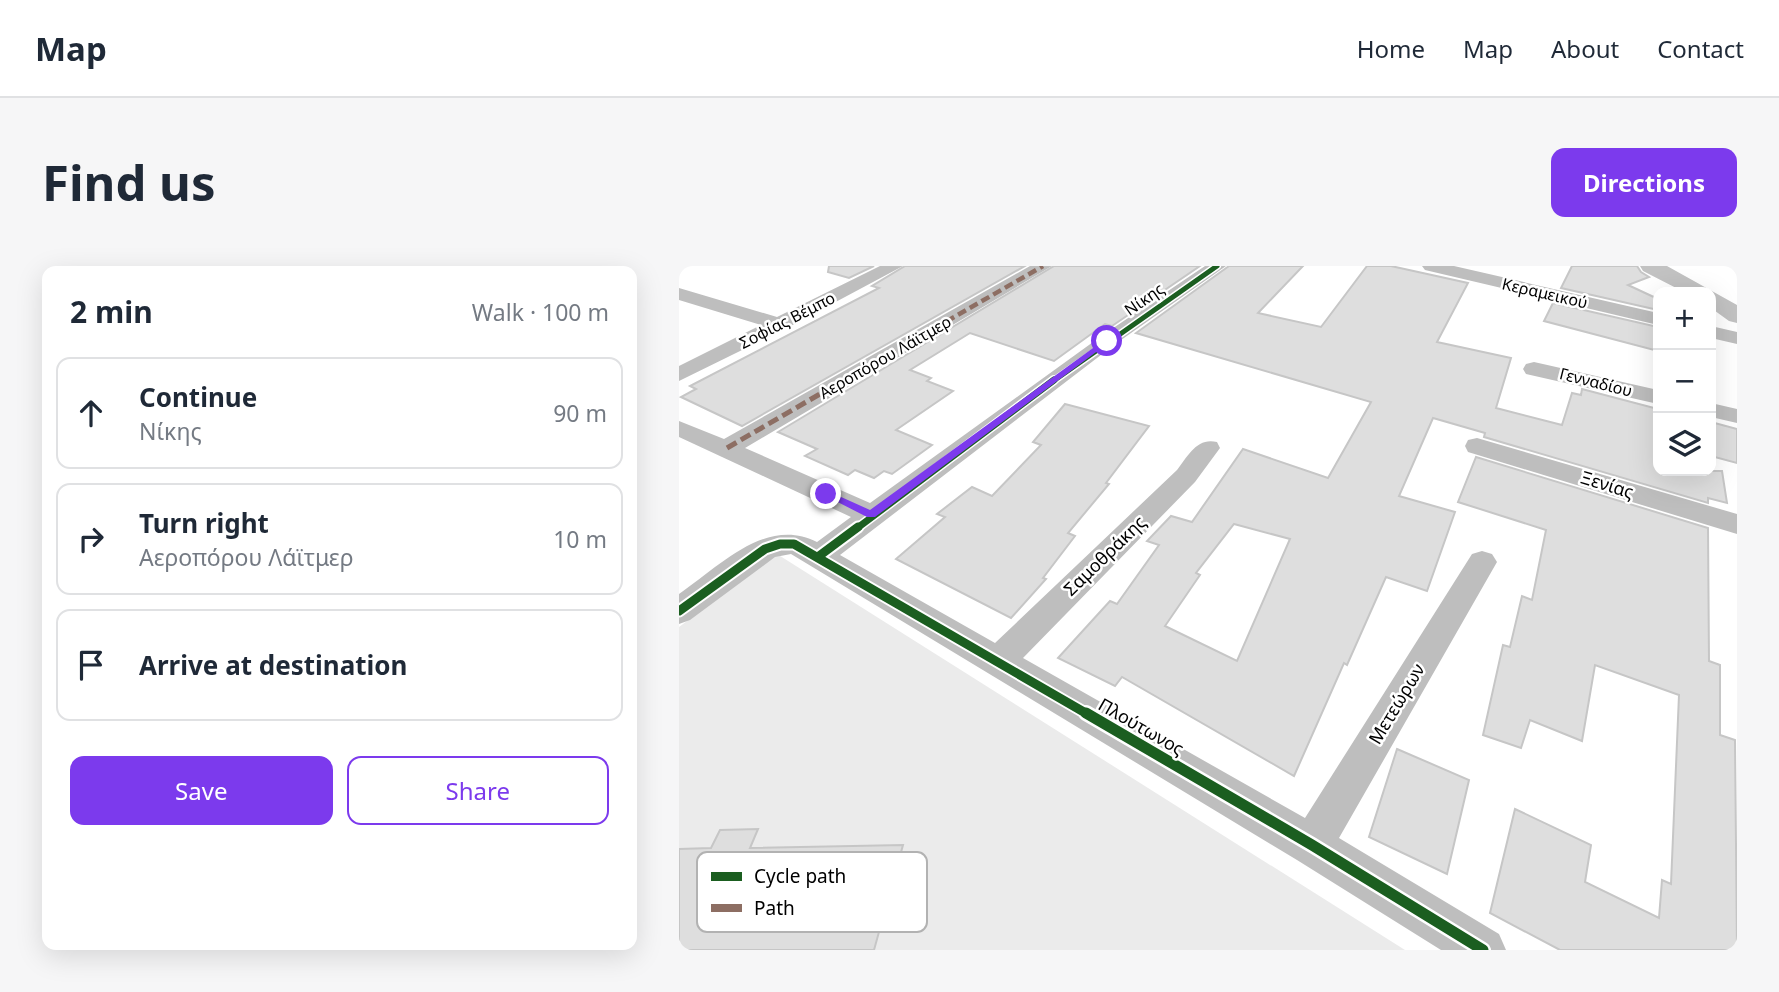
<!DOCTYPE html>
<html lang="en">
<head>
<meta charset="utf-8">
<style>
  :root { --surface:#fff; --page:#f6f6f7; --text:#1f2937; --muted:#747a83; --line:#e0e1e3; --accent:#7c3aed }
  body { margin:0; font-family:"Noto Sans",sans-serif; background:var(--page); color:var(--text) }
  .controls { position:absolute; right:21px; top:21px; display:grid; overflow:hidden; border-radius:14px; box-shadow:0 7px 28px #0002 }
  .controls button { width:63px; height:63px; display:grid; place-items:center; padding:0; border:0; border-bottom:2px solid var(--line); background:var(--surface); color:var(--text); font:35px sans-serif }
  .stop { position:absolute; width:21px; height:21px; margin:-16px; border:5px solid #7c3aed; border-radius:50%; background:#fff }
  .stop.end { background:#7c3aed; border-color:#fff; box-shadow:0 2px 7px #0008 }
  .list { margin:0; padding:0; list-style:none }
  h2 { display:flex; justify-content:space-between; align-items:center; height:91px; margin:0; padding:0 28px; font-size:30px }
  h2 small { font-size:23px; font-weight:400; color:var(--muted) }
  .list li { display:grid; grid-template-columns:46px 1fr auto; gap:21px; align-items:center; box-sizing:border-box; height:112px; margin:0 14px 14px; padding:0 14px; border:2px solid var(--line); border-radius:14px }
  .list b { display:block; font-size:26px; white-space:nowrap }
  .list p { margin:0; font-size:23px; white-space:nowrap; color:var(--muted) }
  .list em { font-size:23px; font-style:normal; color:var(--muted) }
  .actions { display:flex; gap:14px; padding:21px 28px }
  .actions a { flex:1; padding:16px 0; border:2px solid var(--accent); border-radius:14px; text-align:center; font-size:24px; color:var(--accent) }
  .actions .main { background:var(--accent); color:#fff }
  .icon { flex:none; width:38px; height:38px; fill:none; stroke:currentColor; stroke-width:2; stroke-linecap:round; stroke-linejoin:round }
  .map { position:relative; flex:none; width:1058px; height:684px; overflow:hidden; border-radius:14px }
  header { display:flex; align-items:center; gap:42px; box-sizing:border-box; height:98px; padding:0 35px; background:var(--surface); border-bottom:2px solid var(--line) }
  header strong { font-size:33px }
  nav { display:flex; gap:38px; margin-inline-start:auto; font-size:24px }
  .intro { display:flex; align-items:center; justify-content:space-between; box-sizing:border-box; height:168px; padding:0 42px }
  h1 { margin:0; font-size:49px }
  .button { padding:18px 32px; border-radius:14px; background:var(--accent); color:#fff; font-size:24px; font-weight:700 }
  main { display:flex; gap:42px; padding:0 42px }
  aside { flex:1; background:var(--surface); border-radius:14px; box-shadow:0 7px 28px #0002 }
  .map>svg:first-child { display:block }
  .green { fill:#ebebeb }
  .building { fill:#dedede; stroke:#c6c6c6; stroke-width:2; fill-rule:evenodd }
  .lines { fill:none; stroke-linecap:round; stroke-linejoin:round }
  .street { fill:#bebebe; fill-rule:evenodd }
  .secondary { fill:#c2c2c2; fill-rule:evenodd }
  .quiet-far1 { stroke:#8d6e63; stroke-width:4.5; stroke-dasharray:9 4.5; stroke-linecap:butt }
  .quiet { stroke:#8d6e63; stroke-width:5; stroke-dasharray:11 5; stroke-linecap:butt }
  .cycleway-far3-casing { stroke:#fff; stroke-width:8 }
  .cycleway-far2-casing { stroke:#fff; stroke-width:10 }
  .cycleway-far1-casing { stroke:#fff; stroke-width:13 }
  .cycleway-casing { stroke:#fff; stroke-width:16 }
  .cycleway-far3 { stroke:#1b5e20; stroke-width:5 }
  .cycleway-far2 { stroke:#1b5e20; stroke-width:7 }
  .cycleway-far1 { stroke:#1b5e20; stroke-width:9 }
  .cycleway { stroke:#1b5e20; stroke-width:11 }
  .route { fill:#7c3aed }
  .labels { text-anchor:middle; stroke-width:5; stroke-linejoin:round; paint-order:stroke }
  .far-street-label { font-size:16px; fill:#000; stroke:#fff }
  .street-label { font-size:18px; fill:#000; stroke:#fff }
  .key { fill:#fff; stroke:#b2b2b2; stroke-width:2 }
  .key-label { font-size:19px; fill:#000 }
</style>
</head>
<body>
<header>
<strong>Map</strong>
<nav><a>Home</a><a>Map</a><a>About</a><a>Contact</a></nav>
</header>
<div class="intro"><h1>Find us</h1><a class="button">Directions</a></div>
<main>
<aside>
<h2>2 min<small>Walk · 100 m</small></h2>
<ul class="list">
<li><svg class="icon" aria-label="ahead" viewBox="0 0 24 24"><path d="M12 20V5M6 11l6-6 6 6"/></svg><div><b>Continue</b><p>Νίκης</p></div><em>90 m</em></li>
<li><svg class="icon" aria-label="right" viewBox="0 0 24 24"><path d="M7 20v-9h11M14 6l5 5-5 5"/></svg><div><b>Turn right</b><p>Αεροπόρου Λάϊτμερ</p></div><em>10 m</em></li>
<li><svg class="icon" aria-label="arrive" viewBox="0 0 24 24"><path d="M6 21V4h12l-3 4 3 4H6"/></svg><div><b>Arrive at destination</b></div></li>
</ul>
<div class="actions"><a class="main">Save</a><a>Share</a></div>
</aside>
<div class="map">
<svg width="1058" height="684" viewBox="0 0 1058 684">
  <rect width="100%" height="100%" fill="#fff"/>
  <!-- green -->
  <path class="green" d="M98,288l628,396h-726v-323z"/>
  <!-- building -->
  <g class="building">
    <path d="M150,0h45l-25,12 -21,-6z"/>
    <path d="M226,0h120l-283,160 -61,-29 15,-8 -6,-3 189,-98 -7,-2z"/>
    <path d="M375,0h146l-88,60 -7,-2 -51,37 -84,-28 -60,37 21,8 -4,3 26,10 -57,39 36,15 -40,29 -8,-3 -10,7 -19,-8 -7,5 -43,-19 12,-7 -39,-17z"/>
    <path d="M550,0h74l-45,47 63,14 46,-61h24l77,17 -31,59 74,16 -15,50 66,17 10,-32 9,2 1,-6 76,20v62h64l5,32 -19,-5v5l-224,-66 1,-4 -52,-15 -34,78 56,16 -28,79 -41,-14 -39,88 -3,-2 -50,113 -172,-99 -7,9 -57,-28 52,-57 7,3 42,-59 -12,-4 24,-25 21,6 51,-73 85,29 43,-76 -235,-69zM555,258l56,15 -53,122 -72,-35 35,-51 -4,-2z"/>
    <path d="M893,0h65l4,6 8,5 -21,8 30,14v11l-97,-22z"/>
    <path d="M874,37l105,24v24l-114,-30z"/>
    <path d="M386,138l84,22 -43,57 3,1 -41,49 7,3 -32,42 3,1 -35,39 -115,-59 49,-42 -8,-3 35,-27 20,9 49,-51 -8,-3z"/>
    <path d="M1032,156l26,7v34l-26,-7z"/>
    <path d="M797,191l232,71 1,133 11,4v70l15,5 2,210h-177l-70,-37 25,-104 76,36 -6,37 74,36 3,-38 9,4 8,-189 -84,-30 -13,76 -52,-21 -9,28 -38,-13 20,-90 7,2 12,-51 10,4 14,-70 -88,-28z"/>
    <path d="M718,483l72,31 -22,94 -78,-37z"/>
    <path d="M79,563l-8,19 153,-3 -29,105h-195v-101l32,-1 9,-18z"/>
  </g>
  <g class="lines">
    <!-- street -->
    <g class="street">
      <path d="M201,0h23l-116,62 -108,53v-15l82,-41 -82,-25v-12l98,29z"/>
      <path d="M351,0h22l-307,182 125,55 230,-166 105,-71h21l-112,79 -274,210 155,88 182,-173c11,-14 20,-33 40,-28l3,6 -25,34 -172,176 282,160 167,-264 10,-3 10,3 5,8 -158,276 160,96 7,16h-65l-144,-90 -506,-306 -16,3 -85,63 -11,4v-30c41,-28 87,-78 138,-52l34,-25 -172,-80v-16l45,18z"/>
      <path d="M743,0h32l204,47v12l-233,-55z"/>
      <path d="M1032,60l26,6v12l-26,-6z"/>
      <path d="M855,96l124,28v14l-132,-30 -3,-5 3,-5z"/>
      <path d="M1032,137l26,6v14l-26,-6z"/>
      <path d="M798,172l260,76v20l-269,-82 -3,-6 3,-6z"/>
    </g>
    <!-- secondary -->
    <path class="secondary" d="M961,0h27l70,39v18l-8,-2 -18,-13v-16h-27l-41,-21z"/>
    <!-- quiet-far1 -->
    <path class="quiet-far1" d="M162,116l202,-116"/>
    <!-- quiet -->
    <path class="quiet" d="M48,182l117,-68"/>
    <!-- cycleway-far3 casing -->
    <g class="cycleway-far3-casing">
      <path id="cycleway-far3" d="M373,116l165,-116"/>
    </g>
    <!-- cycleway-far2 casing -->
    <g class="cycleway-far2-casing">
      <path id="cycleway-far2" d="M177,263l198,-149"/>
    </g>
    <!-- cycleway-far1 casing -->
    <g class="cycleway-far1-casing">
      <g id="cycleway-far1">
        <path d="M140,290l39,-29"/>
        <path d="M0,345l86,-62 15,-5h14l295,171"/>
      </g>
    </g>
    <!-- cycleway casing -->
    <g class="cycleway-casing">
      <path id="cycleway" d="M407,447l226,132 171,105"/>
    </g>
    <!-- cycleway-far3 -->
    <use href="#cycleway-far3" class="cycleway-far3"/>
    <!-- cycleway-far2 -->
    <use href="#cycleway-far2" class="cycleway-far2"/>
    <!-- cycleway-far1 -->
    <use href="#cycleway-far1" class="cycleway-far1"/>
    <!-- cycleway -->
    <use href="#cycleway" class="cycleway"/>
  </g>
  <!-- route -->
  <path class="route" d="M425,74l7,1 -236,176h-8l-45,-23 8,-2 40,18z"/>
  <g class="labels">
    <!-- far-street labels -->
    <g class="far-street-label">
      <text transform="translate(866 27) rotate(13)" y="6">Κεραμεικού</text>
      <text transform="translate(465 33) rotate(-35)" y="6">Νίκης</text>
      <text transform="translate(108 54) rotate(-27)" y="6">Σοφίας Βέμπο</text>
      <text transform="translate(206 91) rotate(-30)" y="6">Αεροπόρου Λάϊτμερ</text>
      <text transform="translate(917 116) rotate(14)" y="6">Γενναδίου</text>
    </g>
    <!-- street labels -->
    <g class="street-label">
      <text transform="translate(928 219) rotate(17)" y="6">Ξενίας</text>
      <text transform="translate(426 290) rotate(-44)" y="6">Σαμοθράκης</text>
      <text transform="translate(718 438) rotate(-59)" y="6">Μετεώρων</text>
      <text transform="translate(462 461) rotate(30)" y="6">Πλούτωνος</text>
    </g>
  </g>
  <!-- legend -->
  <rect x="18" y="586" width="230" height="80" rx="10" class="key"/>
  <rect x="32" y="606" width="31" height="9" fill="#1b5e20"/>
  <rect x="32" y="638" width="31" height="8" fill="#8d6e63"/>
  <g class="key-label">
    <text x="75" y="617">Cycle path</text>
    <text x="75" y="649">Path</text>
  </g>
</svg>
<div class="controls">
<button>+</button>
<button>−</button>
<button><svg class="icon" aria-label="layers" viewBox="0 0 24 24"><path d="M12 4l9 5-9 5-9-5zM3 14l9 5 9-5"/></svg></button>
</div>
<div class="stop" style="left:428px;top:75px"></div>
<div class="stop end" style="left:147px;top:228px"></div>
</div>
</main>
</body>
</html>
